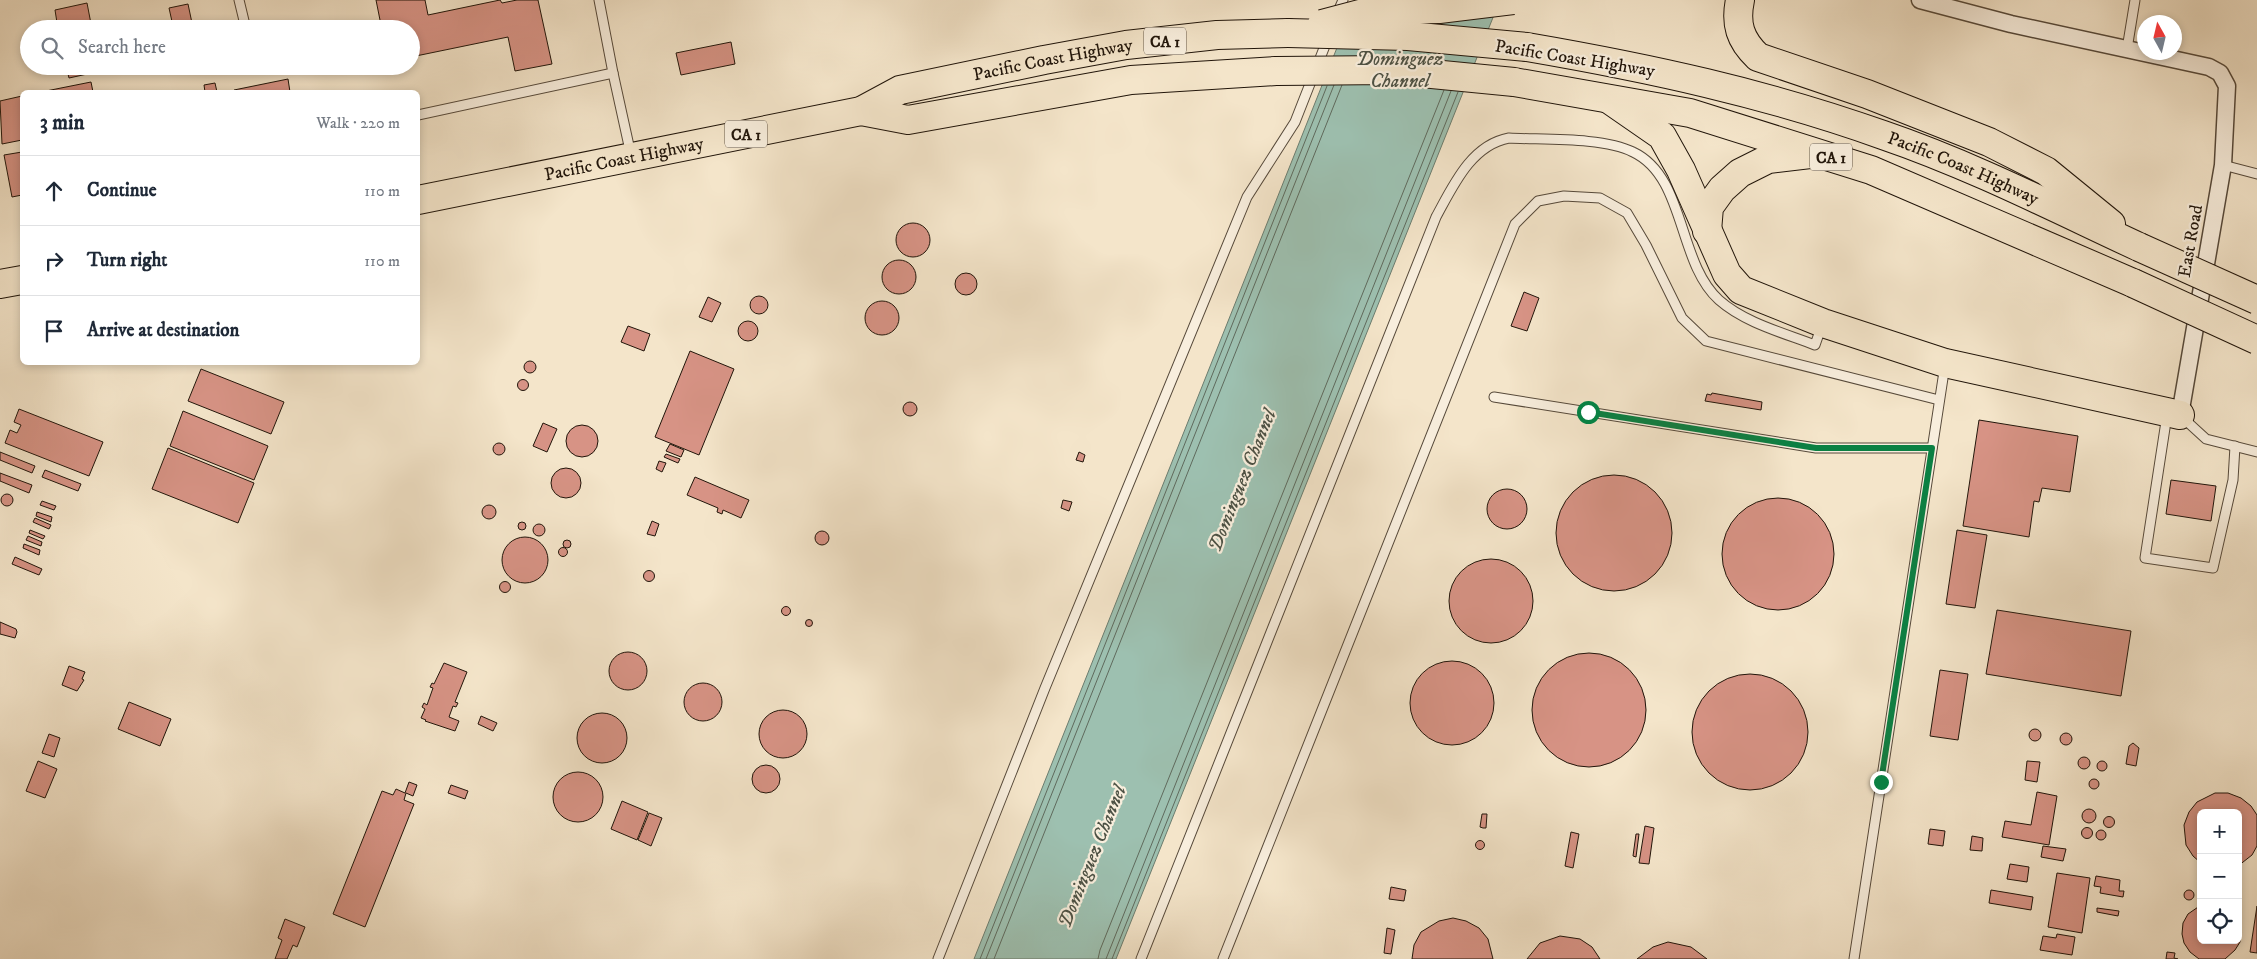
<!DOCTYPE html>
<html lang="en">
<head>
<meta charset="utf-8">
<style>
  :root { --surface:#fff; --page:#f2f2f3; --text:#1f2937; --muted:#747a83; --line:#e0e1e3 }
  body { margin:0; font-family:"IM FELL DW Pica",serif; background:var(--page); color:var(--text) }
  .controls { position:absolute; right:15px; bottom:15px; display:grid; overflow:hidden; border-radius:8px; box-shadow:0 2px 8px #0003 }
  .controls button { width:45px; height:45px; display:grid; place-items:center; padding:0; border:0; border-bottom:1px solid var(--line); background:var(--surface); color:var(--text); font:25px sans-serif }
  .compass { position:absolute; left:2137px; top:15px; width:45px; height:45px; border-radius:50%; background:var(--surface); box-shadow:0 2px 8px #0003; rotate:352deg }
  .stop { position:absolute; width:15px; height:15px; margin:-11px; border:4px solid #0b8043; border-radius:50%; background:#fff }
  .stop.end { background:#0b8043; border-color:#fff; box-shadow:0 1px 5px #0008 }
  .list { margin:0; padding:0; list-style:none }
  h2 { display:flex; justify-content:space-between; align-items:center; height:65px; margin:0; padding:0 20px; font-size:21px }
  h2 small { font-size:16px; font-weight:400; color:var(--muted) }
  .list li { display:grid; grid-template-columns:32px 1fr auto; gap:15px; align-items:center; box-sizing:border-box; height:70px; padding:0 20px; border-top:1px solid var(--line) }
  .list b { display:block; font-size:19px; white-space:nowrap }
  .list em { font-size:16px; font-style:normal; color:var(--muted) }
  .icon { flex:none; width:28px; height:28px; fill:none; stroke:currentColor; stroke-width:2; stroke-linecap:round; stroke-linejoin:round }
  .map { position:relative; flex:none; width:2257px; height:959px; overflow:hidden }
  .search { position:absolute; background:var(--surface); box-shadow:0 2px 8px #0003; left:20px; top:20px; width:400px; height:55px; display:flex; align-items:center; gap:12px; box-sizing:border-box; padding:0 18px; border-radius:28px; color:var(--muted); font-size:19px }
  .panel { position:absolute; background:var(--surface); box-shadow:0 2px 8px #0003; left:20px; top:90px; width:400px; height:275px; border-radius:8px }
  .map>svg:first-child { display:block }
  .water { fill:#9dc0b0; stroke:#6b7c6e }
  .lines { fill:none; stroke-linecap:round; stroke-linejoin:round }
  .shore { stroke:#5f6a5d; stroke-width:1 }
  .building { fill:#d79385; stroke:#21150a }
  .service-casing { stroke:#56493a; stroke-width:11 }
  .minor-casing { stroke:#56493a; stroke-width:19 }
  .trunk-casing { stroke:#21150a; stroke-width:30 }
  .service { stroke:#f8eedd; stroke-width:9 }
  .minor { stroke:#f8eedd; stroke-width:16 }
  .trunk { stroke:#f4e5ca; stroke-width:28 }
  .trunk-bridge-casing { stroke:#21150a; stroke-width:30; stroke-linecap:butt }
  .trunk-bridge { stroke:#f4e5ca; stroke-width:28 }
  .route { stroke:#0b8043; stroke-width:6 }
  .labels { text-anchor:middle; stroke-width:4.5; stroke-linejoin:round; paint-order:stroke }
  .shield { fill:#f8eedd; stroke:#625649; stroke-width:1 }
  .shield-label { font-size:16px; font-weight:bold; fill:#21150a }
  .street-label { font-size:18px; fill:#21150a; stroke:#f8eedd }
  .water-label { font-size:19px; font-style:italic; fill:#4c5144; stroke:#f8eedd }
</style>
</head>
<body>
<div class="map">
<svg width="2257" height="959" viewBox="0 0 2257 959">
  <rect width="100%" height="100%" fill="#f4e5ca"/>
  <filter id="stains"><feTurbulence type="fractalNoise" baseFrequency=".004" numOctaves="4"/><feColorMatrix values="0 0 0 0 .2 0 0 0 0 .09 0 0 0 0 .02 0 0 0 .5 -.17"/></filter>
  <radialGradient id="worn" r=".72"><stop offset=".6" stop-color="#630" stop-opacity="0"/><stop offset="1" stop-color="#630" stop-opacity=".3"/></radialGradient>
  <!-- water -->
  <path class="water" d="M1356,0h144l-384,959h-142z"/>
  <g class="lines">
    <!-- shore -->
    <g class="shore">
      <path d="M980,959l347,-873"/>
      <path d="M986,959l348,-874"/>
      <path d="M994,959l348,-874"/>
      <path d="M1098,959l2,-9 344,-860"/>
      <path d="M1106,959l345,-868"/>
      <path d="M1112,959l346,-867"/>
    </g>
  </g>
  <!-- building -->
  <g class="building">
    <path d="M376,0h49l3,15 72,-15 2,3 15,-3h21l14,64 -37,7 -7,-34 -97,20v-28h-85l35,-7 1,6 19,-3z"/>
    <path d="M87,3l5,26h-34l-3,-19z"/>
    <path d="M188,4l4,19 -19,3 -4,-18z"/>
    <path d="M731,42l4,22 -54,11 -5,-22z"/>
    <path d="M66,66h34l1,5 -32,7z"/>
    <path d="M288,79l2,13h-56v-2z"/>
    <path d="M91,82l2,10h-52z"/>
    <path d="M215,83l2,9h-12l-1,-7z"/>
    <path d="M22,96v44l-20,4 -2,-43z"/>
    <path d="M22,152v43l-10,2 -8,-42z"/>
    <circle cx="913" cy="240" r="17"/>
    <circle cx="899" cy="277" r="17"/>
    <circle cx="966" cy="284" r="11"/>
    <path d="M1524,292l15,6 -12,33 -16,-5z"/>
    <circle cx="759" cy="305" r="9"/>
    <path d="M708,297l13,6 -9,19 -13,-5z"/>
    <circle cx="882" cy="318" r="17"/>
    <circle cx="748" cy="331" r="10"/>
    <path d="M628,326l22,8 -6,17 -23,-9z"/>
    <path d="M690,351l44,18 -35,86 -44,-18z"/>
    <circle cx="530" cy="367" r="6"/>
    <path d="M201,369l83,33 -13,32 -83,-33z"/>
    <circle cx="523" cy="385" r="5.5"/>
    <path d="M1712,393l50,9 -1,8 -56,-9 2,-7 4,1z"/>
    <circle cx="910" cy="409" r="7"/>
    <path d="M19,409l84,33 -14,34 -84,-33 5,-13 7,3 4,-8 -7,-3z"/>
    <path d="M183,411l85,35 -14,34 -84,-34z"/>
    <path d="M1979,420l99,16 -8,56 -28,-4 -3,14 -5,-1 -5,36 -66,-11z"/>
    <path d="M543,423l14,6 -10,23 -14,-6z"/>
    <circle cx="582" cy="441" r="16"/>
    <circle cx="499" cy="449" r="6"/>
    <path d="M670,444l14,6 -3,7 -15,-6z"/>
    <path d="M168,448l86,35 -16,40 -86,-34z"/>
    <path d="M0,452l35,14 -3,7 -32,-13z"/>
    <path d="M1079,452l6,3 -2,7 -7,-2z"/>
    <path d="M666,454l14,5 -2,4 -14,-6z"/>
    <path d="M659,461l7,2 -4,9 -6,-3z"/>
    <circle cx="566" cy="483" r="15"/>
    <path d="M45,470l36,14 -3,7 -36,-14z"/>
    <path d="M0,473l32,12 -3,8 -29,-12z"/>
    <circle cx="1614" cy="533" r="58"/>
    <path d="M695,477l54,23 -8,18 -18,-8 -1,4 -5,-2 1,-4 -31,-13z"/>
    <path d="M2171,480l45,6 -5,35 -45,-7z"/>
    <circle cx="1507" cy="509" r="20"/>
    <circle cx="7" cy="500" r="6"/>
    <circle cx="1778" cy="554" r="56"/>
    <path d="M1063,500l9,2 -3,9 -8,-3z"/>
    <path d="M42,501l14,5 -2,4 -14,-5z"/>
    <circle cx="489" cy="512" r="7"/>
    <path d="M37,512l15,5 -1,5 -15,-6z"/>
    <path d="M35,518l16,7 -2,4 -16,-7z"/>
    <path d="M652,521l7,3 -4,12 -8,-2z"/>
    <circle cx="522" cy="526" r="4"/>
    <circle cx="539" cy="530" r="6"/>
    <path d="M30,530l15,6 -2,3 -14,-6z"/>
    <path d="M1957,530l30,5 -12,73 -29,-4z"/>
    <circle cx="822" cy="538" r="7"/>
    <path d="M28,536l14,6 -1,4 -15,-6z"/>
    <circle cx="525" cy="560" r="23"/>
    <circle cx="567" cy="544" r="4"/>
    <path d="M24,544l16,6 -1,5 -16,-7z"/>
    <circle cx="563" cy="552" r="4.5"/>
    <path d="M15,557l27,12 -3,6 -27,-11z"/>
    <circle cx="1491" cy="601" r="42"/>
    <circle cx="649" cy="576" r="5.5"/>
    <circle cx="505" cy="587" r="5.5"/>
    <circle cx="786" cy="611" r="4.5"/>
    <path d="M1997,610l134,21 -10,65 -135,-22z"/>
    <circle cx="809" cy="623" r="3.5"/>
    <path d="M0,622l16,7 1,3 -2,6 -15,-4z"/>
    <circle cx="628" cy="671" r="19"/>
    <circle cx="1589" cy="710" r="57"/>
    <circle cx="1452" cy="703" r="42"/>
    <path d="M444,663l23,9 -12,30 3,1 -2,4 -3,-1 -4,11 10,4 -4,10 -30,-10 1,-1 -5,-2 4,-9 -3,-2 2,-4 3,2 6,-17 -3,-1 2,-4 2,1z"/>
    <path d="M69,666l16,6 -3,7 2,1 -7,11 -15,-6z"/>
    <path d="M1940,670l28,4 -10,66 -28,-4z"/>
    <circle cx="1750" cy="732" r="58"/>
    <circle cx="703" cy="702" r="19"/>
    <path d="M129,702l42,17 -11,27 -42,-17z"/>
    <circle cx="783" cy="734" r="24"/>
    <circle cx="602" cy="738" r="25"/>
    <path d="M481,716l16,7 -4,8 -15,-7z"/>
    <circle cx="2035" cy="735" r="6"/>
    <circle cx="2066" cy="739" r="6"/>
    <path d="M49,734l11,4 -6,19 -12,-4z"/>
    <path d="M2133,743l6,5 -3,18 -10,-2 3,-18z"/>
    <circle cx="2084" cy="763" r="6"/>
    <circle cx="2102" cy="766" r="5"/>
    <path d="M38,761l19,8 -12,29 -19,-7z"/>
    <path d="M2027,761l13,1 -3,20 -12,-2z"/>
    <circle cx="766" cy="779" r="14"/>
    <circle cx="578" cy="797" r="25"/>
    <circle cx="2094" cy="784" r="5"/>
    <path d="M409,782l8,3 -4,11 -7,-3 -2,7 10,4 -49,123 -32,-13 49,-123 11,4 3,-6 9,4z"/>
    <path d="M451,785l17,6 -3,8 -17,-6z"/>
    <path d="M2037,792l20,4 -8,49 -47,-8 3,-16 26,4z"/>
    <path d="M2215,793h13l13,5 10,8 6,9v31l-5,9 -14,11v-53h-37v50l-8,-7 -7,-11 -2,-20 5,-13 8,-10z"/>
    <path d="M622,801l26,11 -11,28 -26,-11z"/>
    <circle cx="2089" cy="816" r="7"/>
    <path d="M649,813l13,5 -11,28 -13,-6z"/>
    <path d="M1482,814h5l-1,14h-3l-3,-1z"/>
    <circle cx="2109" cy="822" r="5.5"/>
    <path d="M1645,826l9,2 -5,36 -10,-1z"/>
    <circle cx="2087" cy="833" r="5.5"/>
    <path d="M1930,829l15,2 -2,15 -15,-2z"/>
    <circle cx="2101" cy="835" r="5"/>
    <path d="M1571,832l8,2 -6,34 -8,-2z"/>
    <path d="M1636,834h3l-3,23 -3,-1z"/>
    <path d="M1972,836l11,2 -1,13 -12,-1z"/>
    <circle cx="1480" cy="845" r="4.5"/>
    <path d="M2043,846l23,3 -3,12 -22,-4z"/>
    <path d="M2010,864l19,3 -2,15 -20,-3z"/>
    <path d="M2057,873l33,5 -8,55 -34,-6z"/>
    <path d="M2096,876l24,4 -1,11h5l-1,6 -23,-4 1,-6 -7,-1z"/>
    <path d="M1391,887l15,3 -2,11 -15,-2z"/>
    <circle cx="2189" cy="895" r="5"/>
    <path d="M1991,890l42,7 -2,13 -42,-7z"/>
    <path d="M2201,905v35h37v-21l1,2 1,21 -5,8 -10,9h-26l-9,-7 -6,-9 -2,-9 1,-11 5,-9z"/>
    <path d="M2257,906v47l-7,-1z"/>
    <path d="M2097,908l22,3 -1,5 -21,-4z"/>
    <path d="M1453,918l13,3 13,7 9,11 5,20h-81l2,-14 7,-13 18,-11z"/>
    <path d="M285,919l20,8 -8,20 -4,-2 -6,14h-12l7,-19 -4,-2z"/>
    <path d="M1387,928l8,2 -4,24 -7,-1z"/>
    <path d="M2057,934l18,3 -3,18 -32,-5 3,-14 13,2z"/>
    <path d="M1560,936l20,3 12,8 8,12h-73l13,-16z"/>
    <path d="M1668,942l23,5 16,12h-70l16,-12z"/>
    <path d="M2167,952l8,1 -1,5 4,1h-12z"/>
  </g>
  <g class="lines">
    <!-- service casing -->
    <g class="service-casing">
      <g id="service">
        <path d="M239,0l7,29"/>
        <path d="M599,0l14,73"/>
        <path d="M1336,16l7,-16"/>
        <path d="M2127,49l8,-49"/>
        <path d="M418,115l195,-42 18,82"/>
        <path d="M2223,165l34,9"/>
        <path d="M1494,397l322,51h116"/>
        <path d="M2167,415l-22,143 68,10 20,-88 2,-34"/>
        <path d="M2182,417l24,22 51,13"/>
        <path d="M938,959l107,-271 202,-491 48,-75 33,-84"/>
        <path d="M1141,959l295,-742c17,-31 35,-72 73,-79 34,2 94,-1 124,14 53,25 44,110 86,148 26,23 65,33 96,45l7,-20"/>
        <path d="M1223,959l292,-735 23,-23 26,-5 36,2 27,15 19,32 36,73 24,23 233,59"/>
        <path d="M1854,959l91,-594"/>
      </g>
    </g>
    <!-- minor casing -->
    <g class="minor-casing">
      <path id="minor" d="M1920,0l91,24 198,43 11,6 7,13 -4,79 -43,250"/>
    </g>
    <!-- trunk casing -->
    <g class="trunk-casing">
      <g id="trunk">
        <path d="M1740,0c-5,24 0,40 18,57l109,37 122,48 57,29 65,53"/>
        <path id="s1" d="M1527,47c122,21 238,46 356,88 88,30 172,73 256,112"/>
        <path d="M1514,82l176,31 181,57 262,113"/>
        <path d="M1610,100l52,36 19,34 46,104 14,16 82,33 122,40 235,52"/>
        <path d="M861,111l47,9 223,-40 145,-9"/>
        <path id="s2" d="M418,200l443,-89 39,-21 144,-30 82,-15 91,-10 71,-2"/>
        <path d="M1707,231l2,-24 13,-18 18,-16 28,-14 42,-5"/>
        <path d="M0,284l22,-4"/>
      </g>
    </g>
    <!-- service -->
    <use href="#service" class="service"/>
    <!-- minor -->
    <use href="#minor" class="minor"/>
    <!-- trunk -->
    <use href="#trunk" class="trunk"/>
    <!-- trunk-bridge casing -->
    <g class="trunk-bridge-casing">
      <g id="trunk-bridge">
        <path d="M1322,24l53,-14 64,-1 74,-9"/>
        <path d="M1288,33l120,3 119,11"/>
        <path d="M1276,71l115,-1 123,12"/>
        <path d="M2139,247l118,53"/>
        <path d="M2133,283l124,57"/>
      </g>
    </g>
    <!-- trunk-bridge -->
    <use href="#trunk-bridge" class="trunk-bridge"/>
  </g>
  <g class="lines">
    <!-- route -->
    <path class="route" d="M1588,412l228,36h116l-51,334"/>
  </g>
  <g class="labels">
    <!-- shield labels -->
    <g class="shield">
      <rect x="1144" y="27.5" width="42" height="27" rx="4"/>
      <rect x="725" y="120.5" width="42" height="27" rx="4"/>
      <rect x="1810" y="143.5" width="42" height="27" rx="4"/>
    </g>
    <g class="shield-label">
      <text x="1165" y="47">CA 1</text>
      <text x="746" y="140">CA 1</text>
      <text x="1831" y="163">CA 1</text>
    </g>
    <!-- street labels -->
    <g class="street-label">
      <text transform="translate(1575 58) rotate(9)" y="6">Pacific Coast Highway</text>
      <text dy="6" stroke="none"><textPath href="#s2" startOffset="652">Pacific Coast Highway</textPath></text>
      <text dy="6" stroke="none"><textPath href="#s2" startOffset="210">Pacific Coast Highway</textPath></text>
      <text dy="6" stroke="none"><textPath href="#s1" startOffset="454">Pacific Coast Highway</textPath></text>
      <text transform="translate(2190 241) rotate(-80)" y="6">East Road</text>
    </g>
    <!-- water labels -->
    <g class="water-label">
      <text x="1400" y="65">Dominguez<tspan x="1400" dy="22">Channel</tspan></text>
      <text transform="translate(1241 480) rotate(-68)" y="7">Dominguez Channel</text>
      <text transform="translate(1091 856) rotate(-68)" y="7">Dominguez Channel</text>
    </g>
  </g>
  <rect width="100%" height="100%" filter="url(#stains)"/>
  <rect width="100%" height="100%" fill="url(#worn)"/>
</svg>
<div class="controls">
<button>+</button>
<button>−</button>
<button><svg class="icon" aria-label="locate" viewBox="0 0 24 24"><circle cx="12" cy="12" r="6"/><path d="M12 2v4M12 18v4M2 12h4M18 12h4"/></svg></button>
</div>
<svg class="compass" viewBox="-18 -18 36 36"><path d="M0-13l5 13h-10z" fill="#e53935"/><path d="M0 13l5-13h-10z" fill="#747a83"/></svg>
<div class="stop" style="left:1588px;top:412px"></div>
<div class="stop end" style="left:1881px;top:782px"></div>
<div class="search"><svg class="icon" aria-label="search" viewBox="0 0 24 24"><circle cx="10" cy="10" r="6"/><path d="M15 15l6 6"/></svg>Search here</div>
<section class="panel">
<h2>3 min<small>Walk · 220 m</small></h2>
<ul class="list">
<li><svg class="icon" aria-label="ahead" viewBox="0 0 24 24"><path d="M12 20V5M6 11l6-6 6 6"/></svg><div><b>Continue</b></div><em>110 m</em></li>
<li><svg class="icon" aria-label="right" viewBox="0 0 24 24"><path d="M7 20v-9h11M14 6l5 5-5 5"/></svg><div><b>Turn right</b></div><em>110 m</em></li>
<li><svg class="icon" aria-label="arrive" viewBox="0 0 24 24"><path d="M6 21V4h12l-3 4 3 4H6"/></svg><div><b>Arrive at destination</b></div></li>
</ul>
</section>
</div>
</body>
</html>
